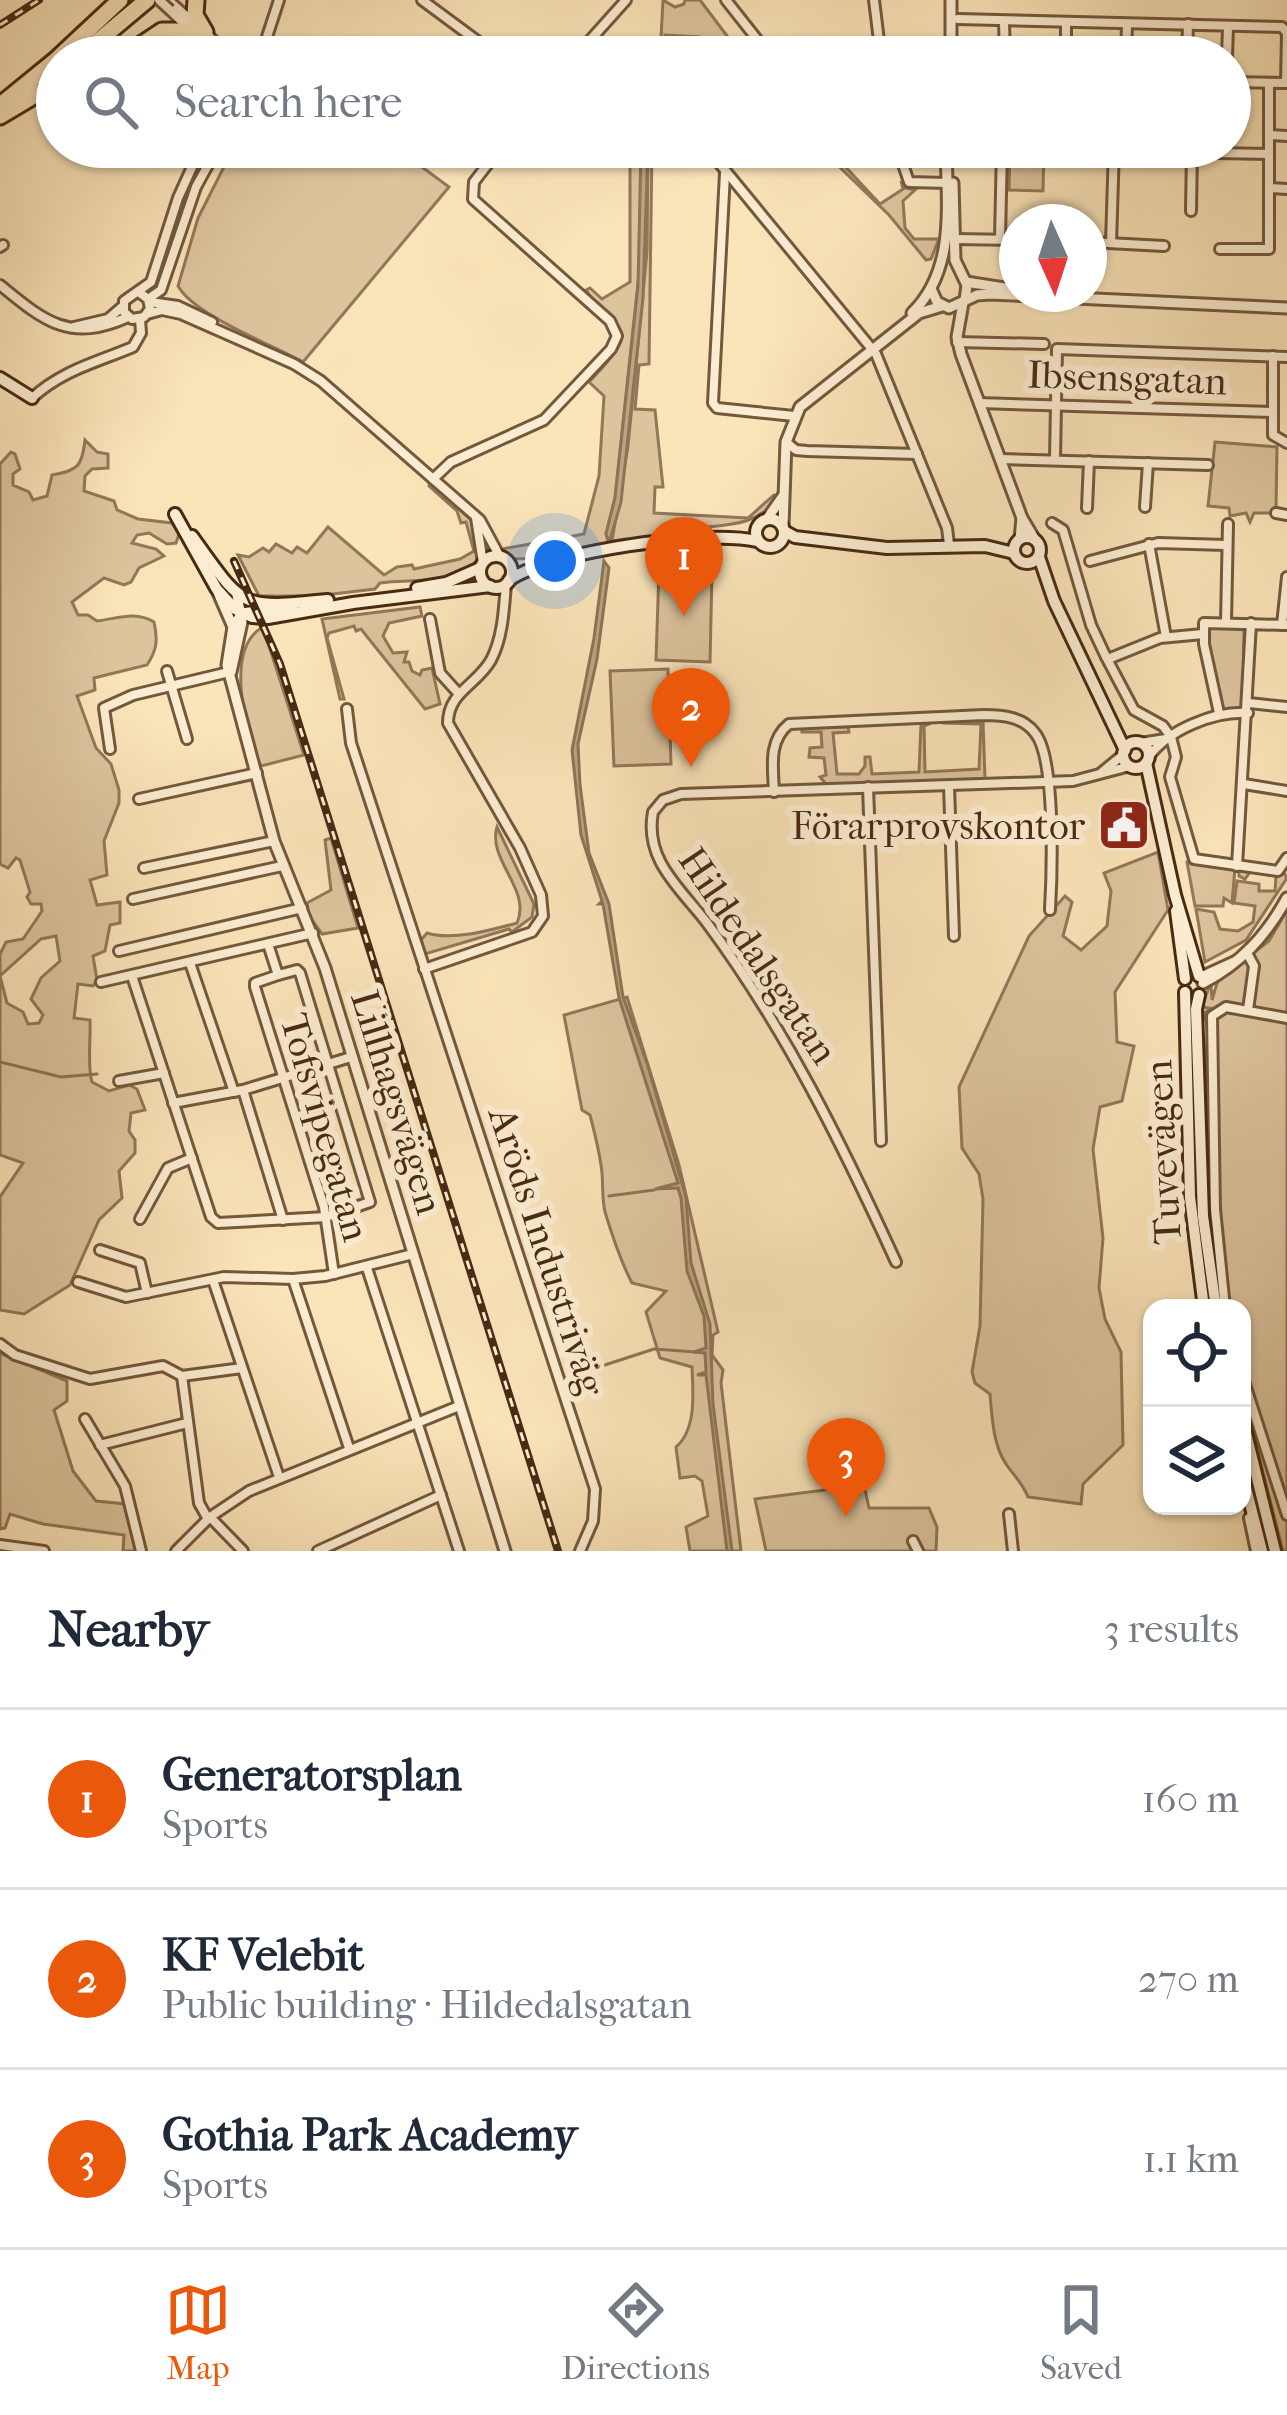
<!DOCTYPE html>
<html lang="en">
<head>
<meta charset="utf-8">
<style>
  :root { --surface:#fff; --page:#f6f6f7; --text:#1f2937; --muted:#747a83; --line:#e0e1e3; --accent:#ea580c }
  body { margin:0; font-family:"IM FELL French Canon",serif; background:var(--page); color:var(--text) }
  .controls { position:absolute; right:36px; bottom:36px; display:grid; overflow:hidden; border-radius:24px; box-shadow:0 3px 9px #0004 }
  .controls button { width:108px; height:108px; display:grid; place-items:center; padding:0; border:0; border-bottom:3px solid var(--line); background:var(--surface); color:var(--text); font:60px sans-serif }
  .compass { position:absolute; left:999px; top:204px; width:108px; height:108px; border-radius:50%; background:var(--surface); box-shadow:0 3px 9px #0004; rotate:177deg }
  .you { position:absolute; left:555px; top:561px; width:42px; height:42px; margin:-30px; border:9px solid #fff; border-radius:50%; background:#1a73e8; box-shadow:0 0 0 18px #1a73e833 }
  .badge { display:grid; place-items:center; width:78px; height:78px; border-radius:50%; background:var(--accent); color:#fff; font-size:39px; font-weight:700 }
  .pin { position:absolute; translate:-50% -99px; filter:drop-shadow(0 3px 6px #0008) }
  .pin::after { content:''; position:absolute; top:63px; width:42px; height:36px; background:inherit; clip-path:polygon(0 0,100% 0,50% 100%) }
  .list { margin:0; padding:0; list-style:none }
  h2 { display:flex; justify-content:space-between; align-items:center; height:156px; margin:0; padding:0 48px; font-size:51px }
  h2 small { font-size:39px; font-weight:400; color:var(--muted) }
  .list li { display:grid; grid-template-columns:78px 1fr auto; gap:36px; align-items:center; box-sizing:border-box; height:180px; padding:0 48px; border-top:3px solid var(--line) }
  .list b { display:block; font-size:45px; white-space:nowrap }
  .list p { margin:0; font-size:39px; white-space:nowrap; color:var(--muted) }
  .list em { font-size:39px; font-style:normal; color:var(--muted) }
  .icon { flex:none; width:66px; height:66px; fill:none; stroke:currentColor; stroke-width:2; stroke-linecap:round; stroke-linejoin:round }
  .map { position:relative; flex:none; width:1287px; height:1551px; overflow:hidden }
  .search { position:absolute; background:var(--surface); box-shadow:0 3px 9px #0004; left:36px; right:36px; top:36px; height:132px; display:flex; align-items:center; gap:30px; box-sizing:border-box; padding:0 42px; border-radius:66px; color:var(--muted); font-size:45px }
  .sheet { height:696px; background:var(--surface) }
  nav { display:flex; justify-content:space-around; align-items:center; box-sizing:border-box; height:168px; border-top:3px solid var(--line); background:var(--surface); font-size:33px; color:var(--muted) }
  nav a { display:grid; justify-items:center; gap:6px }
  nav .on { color:var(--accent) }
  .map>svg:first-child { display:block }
  .green { fill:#dcc49d; stroke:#927758; stroke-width:3; fill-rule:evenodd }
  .water { fill:#bda581; stroke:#8e7455; stroke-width:3 }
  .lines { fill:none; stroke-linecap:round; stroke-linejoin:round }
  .stream { stroke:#8e7455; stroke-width:3 }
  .minor-casing { stroke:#74583c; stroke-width:14 }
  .tertiary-casing { stroke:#74583c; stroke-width:15 }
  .secondary-casing { stroke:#482a13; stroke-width:16 }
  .motorway-casing { stroke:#482a13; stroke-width:21 }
  .minor { stroke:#fcedd2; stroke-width:8 }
  .tertiary { stroke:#fcedd2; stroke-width:9 }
  .secondary { stroke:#fcedd2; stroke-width:10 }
  .motorway { stroke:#fae4b9; stroke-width:15 }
  .rail-casing { stroke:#482a13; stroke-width:8 }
  .rail { stroke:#fcedd2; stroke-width:3; stroke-dasharray:9; stroke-linecap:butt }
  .minor-bridge-casing { stroke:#74583c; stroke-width:14; stroke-linecap:butt }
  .minor-bridge { stroke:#fcedd2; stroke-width:8 }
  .labels { text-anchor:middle; stroke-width:12; stroke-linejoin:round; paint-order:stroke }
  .street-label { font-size:39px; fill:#482a13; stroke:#fcedd2 }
  .poi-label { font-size:39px; fill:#482a13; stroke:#fcedd2; text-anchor:end }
</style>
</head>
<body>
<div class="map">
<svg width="1287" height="1551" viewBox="0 0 1287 1551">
  <rect width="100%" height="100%" fill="#fae4b9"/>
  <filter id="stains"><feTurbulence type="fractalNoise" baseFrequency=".00167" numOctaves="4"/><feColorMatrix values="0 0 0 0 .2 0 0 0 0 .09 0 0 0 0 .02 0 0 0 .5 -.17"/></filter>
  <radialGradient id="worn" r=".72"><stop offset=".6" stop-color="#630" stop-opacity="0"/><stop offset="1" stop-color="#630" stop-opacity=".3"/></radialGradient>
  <!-- green -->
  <g class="green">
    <path d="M663,0l12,7 9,-3 1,-4h15l43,57h-25l-18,-20 -35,-2 -2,22h-3z"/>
    <path d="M234,147h161l54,40 -146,175c-33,-18 -109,-47 -125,-76l20,-68z"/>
    <path d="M635,147h6v108l-26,243 -9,36 3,9 -56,15 -42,1 -9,-10 82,-15 15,-58 5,-80 -15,-14c58,-60 27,-44 -3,-92l4,-2 12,11 28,-17v-118l5,-4z"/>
    <path d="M648,147h4l-3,217 -10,1 -4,44 20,1 8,77h-8l-1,26 94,5 26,-23 4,2c-22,32 -55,27 -89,32 -20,2 -39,9 -58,13l-5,-3 -14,2 16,-95 19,-194z"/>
    <path d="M819,147h8l53,57 23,-15 -2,-8 4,7 10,2 -12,11 2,27 9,11h25l-8,20 -5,1 -37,-45z"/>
    <path d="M1010,147h34l-1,44 -34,-1z"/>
    <path d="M85,440l12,12 11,2v14l-16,1 -7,7 -1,15 30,10 3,9 21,9 34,4 7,11 -3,9 -9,1 -18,-11 -12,2 -5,8 24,6 8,7 -25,12 -8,14 -7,3 -20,-7 -32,24 6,13h10l9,6c19,-2 38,-11 57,1 4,18 3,28 -7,43l-53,13 1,12 -18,6 19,52 15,16 8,26v13l-15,38 3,34 -17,5 7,25 23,-3v21l-10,2 -5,26 -12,5 4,24 -4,6 -15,-2 -4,34 16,2c1,18 -3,47 2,62l17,9 20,-6 8,4 8,21 -14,3 -2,18 6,9v13l-16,18 3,27 -23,22 -29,65 -46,29 -24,-4v-113l23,-34 -23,-8v-201l6,-12 17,-3 19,-28 -1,-7h-10l-4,-7 3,-5 -10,-32 -4,-2 -8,10 -8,-4v-400l11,-12 4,2 5,15 -7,5v11l16,7 4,8 14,-4 5,-21c26,-5 30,-8 33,-35zM56,936l4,25 -19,17 -10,21 12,16 -4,8 -11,1 -5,-12 -16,-9 -7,-27 41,-37z"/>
    <path d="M1215,442l62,5 -1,60 -4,6h-18l-4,9 -4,-9 -16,3 -1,-8 -21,-2z"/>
    <path d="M430,482l41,38 9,36c-20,31 -69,22 -100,27l-5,6 -59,7h-57l-21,-41 11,2 14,-9 6,4 7,-8 16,9 5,-6 10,6 21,-26 56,48 13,-8 15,-2 2,4 46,-10 14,-8 -8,-29 -5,1 -4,-12 -28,-25z"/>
    <path d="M659,570l53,2 -2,90 -54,-2z"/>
    <path d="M420,607l2,9 -33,7 -6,13 10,17 14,-1 -3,10h5l3,9 8,4 2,-5 10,-2 8,36 -15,5 -64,-80 -5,2 -2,-5 -25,7 -2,5 17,61h-4l-18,-80z"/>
    <path d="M1208,625h36l-1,85 -21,-1 -10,-31z"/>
    <path d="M263,627l41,128 -43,11c-16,-34 -37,-118 2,-139z"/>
    <path d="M668,669l3,95 -57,2 -4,-95z"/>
    <path d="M983,721l2,58 -158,6 -7,-8 6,-2 -2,-17 -15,-1 1,-9 12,-1 -1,-15h-19v-5h46l1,5 -16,1 4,41h22l6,-8v-9h5l2,17 47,-2 2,-48 10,-1 -7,3 1,46 54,-3 2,-45 -39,-1z"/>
    <path d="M497,827l37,77 -2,13 -20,15 -3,-3 -84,25 -4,-14 6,-7c26,8 64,-3 90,-10 15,-33 -30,-63 -20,-96z"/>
    <path d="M331,838l27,90 -36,6 -13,-18 -2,-13 24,-13 -6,-50z"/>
    <path d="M1158,852l10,58 -53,82 2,50 17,4 -12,55 -22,6 -7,42 10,89 -4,50 6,31 16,33 2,93 -40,39 -2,20 -53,-7c-6,-15 -14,-21 -22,-33 -13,-19 -14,-47 -16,-70l-15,-11 -3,-11 8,-46 3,-127 -4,-25 -17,-26 -3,-61 70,-151 36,-40 7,6 -9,34 18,14 26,-24 4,-35 -7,-18z"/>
    <path d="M1192,861l43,7 -3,35 -8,-5 -1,8h-28l-8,-44z"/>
    <path d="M1239,869l44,2 4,7 -41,62 -41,22 -9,-53 18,3 6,17 18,2 15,-9 2,-16 -21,-3 3,-22 22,3v7h16l1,-15 -26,-4 -5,7 -6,-3z"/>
    <path d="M1287,910v641h-4l-41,-162v-81h-21l-15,-109 -2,-119 4,-50 -4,-17 6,-5 -9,-1 10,-24 1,17 6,-20 51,-39z"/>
    <path d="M627,997l52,168 39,167 -5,3 -1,20 11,15 -2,13 20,168h-51l-4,-24 22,-11 -6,-35 -7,-5 -15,2 -4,-31c21,-18 17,-55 16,-80l-32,-9 -14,-46 20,-21 -34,-8c-11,-21 -20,-48 -27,-71 -3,-12 -2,-27 -3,-39 -2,-20 -7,-39 -12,-58l-8,-5 -18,-95z"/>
    <path d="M0,1353l67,28v20l-13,9 19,61 23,30 30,3 13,47h-16l1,-16 -81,-11 -33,-10 -5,14 -5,1z"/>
    <path d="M864,1485l5,23h60l8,19 -1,24h-170l-11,-52z"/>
  </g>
  <!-- water -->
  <g class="water">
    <path d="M641,147h7l-5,151 -22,204 -12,41 -3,-9 9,-36 23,-212z"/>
    <path d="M604,561l5,7 -12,91 -19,85 2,41 9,68 20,51 14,93 24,66 39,134 5,66 19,61 3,80 19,147h-5l-21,-176h-9l9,-3 -1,-19 -11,-1 12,-4 -2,-32 -17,-45 -6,-73 -3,-10 -23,1 23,-6 -59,-185 -16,-94h-4l3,-3 -21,-66 -9,-85 22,-112z"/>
  </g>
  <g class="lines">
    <!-- stream -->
    <g class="stream">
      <path d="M0,1062l61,15 36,-3"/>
      <path d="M609,1196l45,-6"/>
      <path d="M571,1376l83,-27 42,3"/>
    </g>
    <!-- minor casing -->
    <g class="minor-casing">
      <g id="minor">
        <path d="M168,0l26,23"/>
        <path d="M422,0l77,57"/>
        <path d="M726,0l45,57"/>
        <path d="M874,0l7,57"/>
        <path d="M170,10l49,47"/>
        <path d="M958,19l324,8 5,6 -1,50"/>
        <path d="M1004,22l1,35"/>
        <path d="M205,32l25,25"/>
        <path d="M249,57l16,-14"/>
        <path d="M265,57v-14l14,-43"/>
        <path d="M575,57l51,-57"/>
        <path d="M1066,57v-34"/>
        <path d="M1126,57l1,-32"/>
        <path d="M1187,57l1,-33"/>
        <path d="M1227,57l1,-30"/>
        <path d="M1230,82l57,1"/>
        <path d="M1269,135l18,1"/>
        <path d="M706,147l170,207 71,174 2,16"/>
        <path d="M897,147l12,35 39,1"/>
        <path d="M1114,151l155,3"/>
        <path d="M725,173l-12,230 4,5 77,8"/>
        <path d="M1270,188l17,1"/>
        <path d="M1191,211l1,-59"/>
        <path d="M954,239l63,1"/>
        <path d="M1000,239l2,-92"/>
        <path d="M1089,242l75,4"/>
        <path d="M1111,243l3,-95"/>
        <path d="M0,247l3,-2"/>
        <path d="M1220,249h49v-166"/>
        <path d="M0,285c45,37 70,58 128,32"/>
        <path d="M140,293l8,6 2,10 -6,8 -12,2 -8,-7v-11l27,-19 27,-84 23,-51"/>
        <path d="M148,299l13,-9 35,-103 22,-40"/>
        <path d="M150,302l28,4 34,16"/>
        <path d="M147,314l15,-4 19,4 113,50 27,17 159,139 20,37"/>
        <path d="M74,327l34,-8 15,-13"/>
        <path d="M957,342l87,2"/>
        <path d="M1273,356v79l14,8"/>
        <path d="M32,398c31,-28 63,-35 101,-51l8,-14 -1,-14"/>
        <path d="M979,403l293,9"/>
        <path d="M786,442l10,8 11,1 110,3"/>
        <path d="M1001,459l207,6"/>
        <path d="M1055,459l2,-110 230,8"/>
        <path d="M433,479l18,-17 93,-42 67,-71 6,-13 -7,-15 -137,-122 1,-17 27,-35"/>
        <path d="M1145,507l3,-44"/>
        <path d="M1087,508l2,-47"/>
        <path d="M1276,513l11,2"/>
        <path d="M476,518l7,45"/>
        <path d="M1052,523l11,7 28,95 15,32 28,53 29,16 8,11 5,20 -6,20 24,82 84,12 9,-13"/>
        <path d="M1149,544l17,93"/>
        <path d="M1090,561l68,-18 68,2"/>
        <path d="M430,619l10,54 19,21"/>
        <path d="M1226,622l2,-98"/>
        <path d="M1282,625l5,-48"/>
        <path d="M1108,659l52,-21 43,-4"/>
        <path d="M167,671l20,68"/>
        <path d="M1249,703l38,4"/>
        <path d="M347,709l4,34 244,746 -2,32 -13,30"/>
        <path d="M1219,713l-15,-69v-21l83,2"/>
        <path d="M1140,743l26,-4"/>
        <path d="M110,749l-6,-41 29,-13 96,-23"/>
        <path d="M1148,758c20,-29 67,-47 100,-45"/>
        <path d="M1102,772l22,-18"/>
        <path d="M1244,784l43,7"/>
        <path d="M949,786l5,150"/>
        <path d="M868,787l13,354"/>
        <path d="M774,792c-1,-25 -6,-51 15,-68l195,-9c19,0 39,2 51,18 21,25 17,142 15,177"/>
        <path d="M139,799l118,-26"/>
        <path d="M1237,866l14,-243"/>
        <path d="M144,868l130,-27"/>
        <path d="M133,899l149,-33"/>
        <path d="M268,944l10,31 -23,8v4l69,220 10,67"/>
        <path d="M119,951l183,-43"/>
        <path d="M1247,953l7,13 -6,44"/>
        <path d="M190,963l44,129"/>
        <path d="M424,969l108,-37 11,-16 -2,-21 -21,-47 -72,-125c0,-31 29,-38 43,-63 12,-23 13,-51 15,-77"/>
        <path d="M132,976l79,241 7,6 108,-6 44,-15 -70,-229 -3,-3 -19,5"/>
        <path d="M101,982l212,-49"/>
        <path d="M119,1081l45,-8"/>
        <path d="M243,1090l40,130"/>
        <path d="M173,1103l70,-13 108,-33"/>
        <path d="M140,1219l28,-51 24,-10"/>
        <path d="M100,1250l40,13 7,30"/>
        <path d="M896,1262c-54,-118 -111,-234 -189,-339 -27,-35 -63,-63 -54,-111l10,-12 18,-6 392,-13 57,-15"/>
        <path d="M367,1268l92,283"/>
        <path d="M293,1279l56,169"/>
        <path d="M213,1280l66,197"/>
        <path d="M78,1282l48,15 98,-20 69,2 32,-3 88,-22"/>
        <path d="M1225,1308l-10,-99 -3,-193 14,-9 61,11"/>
        <path d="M0,1344l15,11 75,24 73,-13 19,10 60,-8"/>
        <path d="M1242,1375l45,140"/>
        <path d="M182,1376l17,127 9,16"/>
        <path d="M85,1419l40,67 16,65"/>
        <path d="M100,1445l87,-22"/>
        <path d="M1009,1514l4,37"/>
        <path d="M210,1517l33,34"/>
        <path d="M1249,1518l7,33"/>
        <path d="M913,1541l5,10"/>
        <path d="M0,1545l44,6"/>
        <path d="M176,1551l34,-34 39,-26 210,-85"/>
        <path d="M318,1551l123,-56"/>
      </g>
    </g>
    <!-- tertiary casing -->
    <g class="tertiary-casing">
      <g id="tertiary">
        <path d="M951,0v57"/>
        <path d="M953,183l2,77 12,25 -2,15"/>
        <path d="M966,282l51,8"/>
        <path d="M932,291l5,11 12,6 28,-13 13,-1 297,14"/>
        <path d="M963,303l-6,34 4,17 61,164 12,20"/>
        <path d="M912,313c44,-43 35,-107 34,-166"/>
        <path d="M767,519l16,-23"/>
        <path d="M783,526l3,-84 14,-35 119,-94 23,-7"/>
        <path d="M1020,539l2,-21"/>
        <path d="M216,588l17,39"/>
        <path d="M293,606l-51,7 -9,14 -6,38 47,176 51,127 180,583"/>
        <path d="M231,672l11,-50 -5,-27"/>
        <path d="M1201,977l33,-15"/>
        <path d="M1203,983c38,-20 63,-47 84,-85"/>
      </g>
    </g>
    <!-- secondary casing -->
    <g class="secondary-casing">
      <g id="secondary">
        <path d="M0,378l32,20"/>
        <path d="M175,514l41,74 19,21 17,8 16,1 85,-15 137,-17"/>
        <circle cx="770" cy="533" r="14"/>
        <path d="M784,531l11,6 92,11 98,-2 29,7"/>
        <path d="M192,536c52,72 46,73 136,64"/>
        <circle cx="1027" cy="550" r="13"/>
        <circle cx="496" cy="572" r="16"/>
        <path d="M1039,557l15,44 71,149"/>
        <path d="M509,580c42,-29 198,-51 248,-39"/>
        <path d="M417,588l29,-5 34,-15"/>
        <circle cx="1136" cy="755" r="13"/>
        <path d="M1146,763l29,132 24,81"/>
        <path d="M1176,911l9,68"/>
        <path d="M1185,992l5,205 14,111"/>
        <path d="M1199,995l-3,14 7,207 13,92"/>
        <path d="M1242,1417l33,134"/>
        <path d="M1242,1472l20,79"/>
      </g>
    </g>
    <!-- motorway casing -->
    <g class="motorway-casing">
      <g id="motorway">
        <path d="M196,0l-1,15 10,17"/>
        <path d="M59,57l61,-57"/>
        <path d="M79,57l68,-57"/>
        <path d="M123,57l39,-26h30"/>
        <path d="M3,103l54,-44"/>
        <path d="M0,116l57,-34"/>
      </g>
    </g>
    <!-- minor -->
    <use href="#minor" class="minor"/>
    <!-- tertiary -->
    <use href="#tertiary" class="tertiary"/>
    <!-- secondary -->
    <use href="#secondary" class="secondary"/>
    <!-- motorway -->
    <use href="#motorway" class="motorway"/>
    <!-- rail casing -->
    <g class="rail-casing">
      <g id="rail">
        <path d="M0,25l39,-25"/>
        <path d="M234,561l46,103 278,887"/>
      </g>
    </g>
    <!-- rail -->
    <use href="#rail" class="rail"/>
    <!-- minor-bridge casing -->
    <g class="minor-bridge-casing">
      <path id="minor-bridge" d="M159,0l11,10"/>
    </g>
    <!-- minor-bridge -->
    <use href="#minor-bridge" class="minor-bridge"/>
  </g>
  <!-- icons -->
  <defs>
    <g id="civic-square" transform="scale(2.7)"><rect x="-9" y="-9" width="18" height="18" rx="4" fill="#8f2418" stroke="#fcedd2"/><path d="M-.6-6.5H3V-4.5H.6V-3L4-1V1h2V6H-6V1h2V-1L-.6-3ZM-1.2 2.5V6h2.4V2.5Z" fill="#fff"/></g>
  </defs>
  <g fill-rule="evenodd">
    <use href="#civic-square" x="1124" y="825"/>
  </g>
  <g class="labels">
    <!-- street labels -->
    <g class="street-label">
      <text transform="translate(1127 377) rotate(2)" y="14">Ibsensgatan</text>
      <text transform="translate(759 955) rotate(56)" y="14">Hildedalsgatan</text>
      <text transform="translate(398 1102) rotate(73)" y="14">Lillhagsvägen</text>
      <text transform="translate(326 1127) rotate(74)" y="14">Tofsvipegatan</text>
      <text transform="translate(1162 1152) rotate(-93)" y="14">Tuvevägen</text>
      <text transform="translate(548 1251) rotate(72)" y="14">Aröds Industriväg</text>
    </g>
    <!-- poi labels -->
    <g class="poi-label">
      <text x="1085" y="839">Förarprovskontor</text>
    </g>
  </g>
  <rect width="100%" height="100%" filter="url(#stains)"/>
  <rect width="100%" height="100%" fill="url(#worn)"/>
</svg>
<div class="controls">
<button><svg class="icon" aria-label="locate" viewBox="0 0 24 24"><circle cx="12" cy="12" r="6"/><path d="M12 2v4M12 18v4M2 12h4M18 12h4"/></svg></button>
<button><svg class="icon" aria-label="layers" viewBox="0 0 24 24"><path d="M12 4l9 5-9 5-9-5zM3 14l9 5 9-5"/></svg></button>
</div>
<svg class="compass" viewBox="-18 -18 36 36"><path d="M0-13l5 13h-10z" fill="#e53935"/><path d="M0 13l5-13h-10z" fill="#747a83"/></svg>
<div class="you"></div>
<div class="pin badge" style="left:684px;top:616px">1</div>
<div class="pin badge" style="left:691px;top:767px">2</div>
<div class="pin badge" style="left:846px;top:1517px">3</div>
<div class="search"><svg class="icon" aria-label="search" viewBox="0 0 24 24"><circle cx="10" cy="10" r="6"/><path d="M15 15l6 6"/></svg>Search here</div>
</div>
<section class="sheet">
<h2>Nearby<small>3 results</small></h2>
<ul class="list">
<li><span class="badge">1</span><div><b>Generatorsplan</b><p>Sports</p></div><em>160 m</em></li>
<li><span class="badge">2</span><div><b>KF Velebit</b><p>Public building · Hildedalsgatan</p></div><em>270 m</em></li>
<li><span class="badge">3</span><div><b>Gothia Park Academy</b><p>Sports</p></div><em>1.1 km</em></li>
</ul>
</section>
<nav>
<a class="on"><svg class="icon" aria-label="map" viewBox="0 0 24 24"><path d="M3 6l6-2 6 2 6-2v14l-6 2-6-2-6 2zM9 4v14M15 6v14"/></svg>Map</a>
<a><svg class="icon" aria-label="directions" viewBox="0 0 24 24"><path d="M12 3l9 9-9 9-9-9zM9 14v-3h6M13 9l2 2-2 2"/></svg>Directions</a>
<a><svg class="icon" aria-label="saved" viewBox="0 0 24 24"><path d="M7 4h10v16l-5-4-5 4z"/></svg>Saved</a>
</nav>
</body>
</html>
